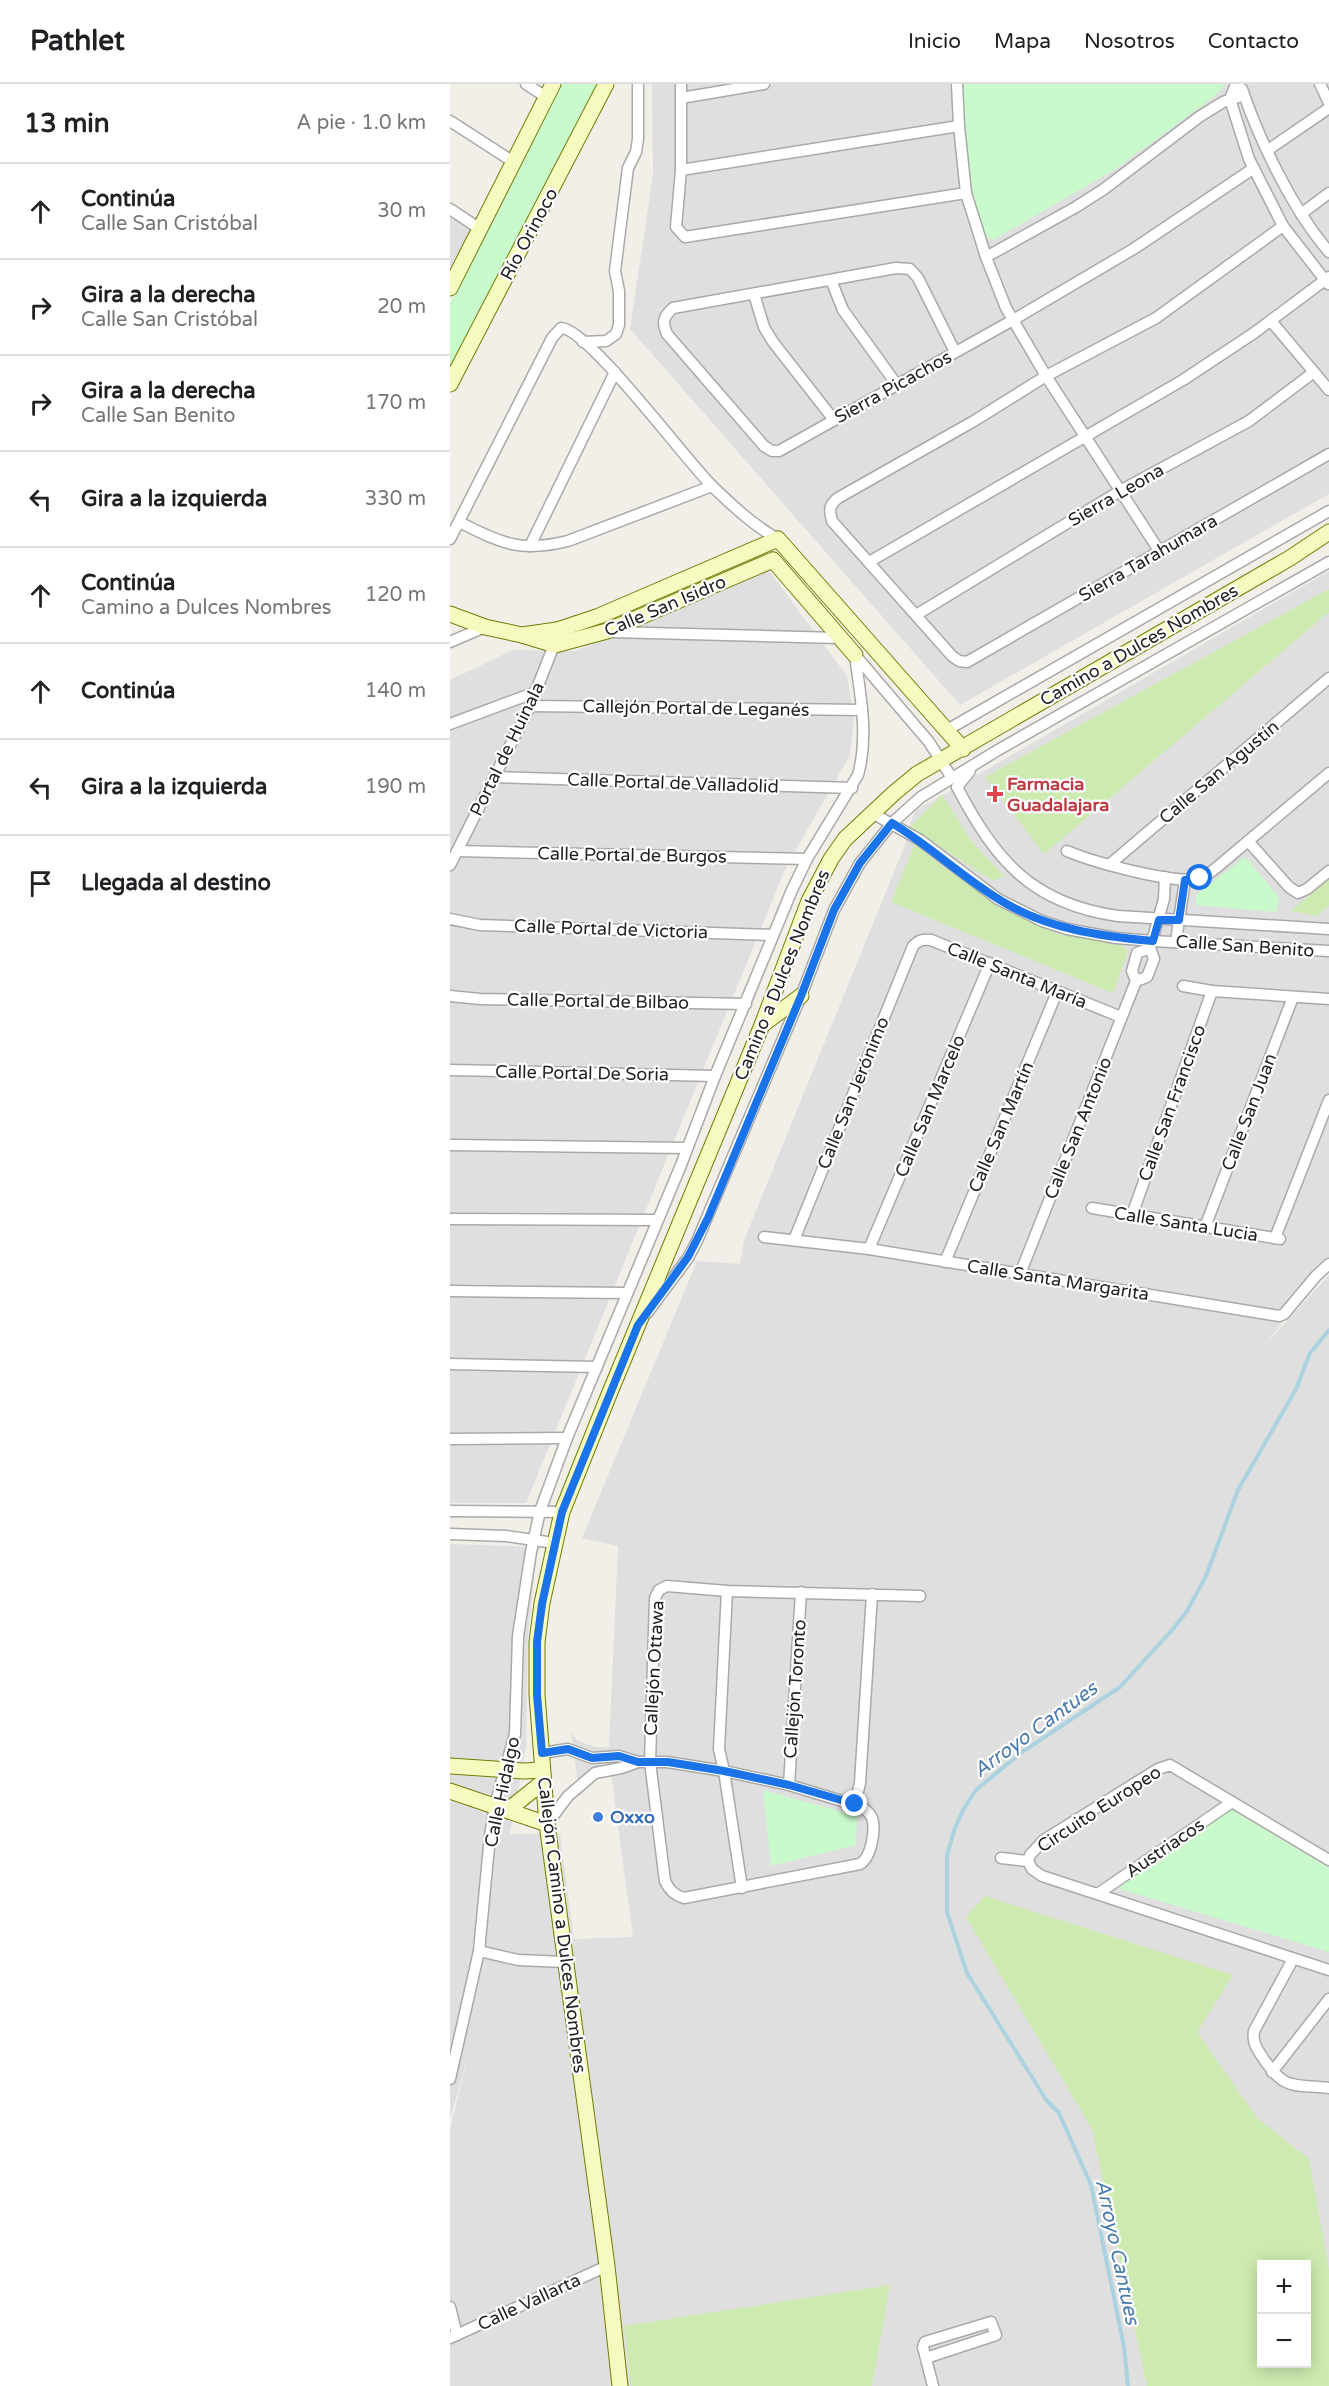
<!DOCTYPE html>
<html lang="es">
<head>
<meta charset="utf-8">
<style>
  :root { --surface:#fff; --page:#f6f6f6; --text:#202124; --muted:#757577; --line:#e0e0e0 }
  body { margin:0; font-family:"Varela Round",sans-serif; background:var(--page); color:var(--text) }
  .controls { position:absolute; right:18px; bottom:18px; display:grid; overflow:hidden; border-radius:0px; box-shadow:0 3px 15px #0003 }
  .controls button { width:54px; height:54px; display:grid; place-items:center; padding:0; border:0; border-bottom:2px solid var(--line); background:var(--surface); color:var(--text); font:30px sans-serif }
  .stop { position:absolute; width:18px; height:18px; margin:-14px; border:4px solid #1a73e8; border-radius:50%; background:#fff }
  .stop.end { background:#1a73e8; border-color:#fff; box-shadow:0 2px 6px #0008 }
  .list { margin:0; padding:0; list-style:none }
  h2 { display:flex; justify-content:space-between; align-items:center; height:78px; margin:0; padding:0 24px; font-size:26px }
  h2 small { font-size:20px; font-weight:400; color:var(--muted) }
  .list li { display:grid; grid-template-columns:39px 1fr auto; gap:18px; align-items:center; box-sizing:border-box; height:96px; padding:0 24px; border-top:2px solid var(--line) }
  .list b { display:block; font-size:22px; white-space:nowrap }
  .list p { margin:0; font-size:20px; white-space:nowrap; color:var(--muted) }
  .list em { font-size:20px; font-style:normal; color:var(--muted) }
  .icon { flex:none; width:33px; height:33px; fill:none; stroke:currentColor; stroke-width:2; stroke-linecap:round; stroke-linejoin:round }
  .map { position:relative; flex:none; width:879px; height:2302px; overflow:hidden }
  header { display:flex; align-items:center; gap:36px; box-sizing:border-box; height:84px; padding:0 30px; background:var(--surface); border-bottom:2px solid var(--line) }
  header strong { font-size:28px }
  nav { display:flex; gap:33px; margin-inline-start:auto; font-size:21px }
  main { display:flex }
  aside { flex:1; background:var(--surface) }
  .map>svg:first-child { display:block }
  .residential { fill:#e0dfdf; fill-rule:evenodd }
  .grass { fill:#cdebb0; fill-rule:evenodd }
  .park { fill:#c8facc }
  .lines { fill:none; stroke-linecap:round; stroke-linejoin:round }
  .stream { stroke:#aad3df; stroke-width:4 }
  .street-casing { stroke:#a9a9a9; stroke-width:13 }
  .secondary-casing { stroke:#707d05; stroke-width:17 }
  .street { stroke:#fff; stroke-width:10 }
  .secondary { stroke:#f7fabf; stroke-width:15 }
  .route { stroke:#1a73e8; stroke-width:8 }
  .health-dot { fill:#e0444e; stroke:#fff; stroke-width:2 }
  .shop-dot { fill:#3f7fe0; stroke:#fff; stroke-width:2 }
  .labels { text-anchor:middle; stroke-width:4.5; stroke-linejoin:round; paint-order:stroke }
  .street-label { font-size:18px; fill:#222; stroke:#fff }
  .health-label { font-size:18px; font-weight:bold; fill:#be3a42; stroke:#fff; text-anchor:start }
  .shop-label { font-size:18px; font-weight:bold; fill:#366cbe; stroke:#fff; text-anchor:start }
  .water-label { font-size:20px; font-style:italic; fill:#4a7aab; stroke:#fff }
</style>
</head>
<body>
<header>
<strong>Pathlet</strong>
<nav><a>Inicio</a><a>Mapa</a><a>Nosotros</a><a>Contacto</a></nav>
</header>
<main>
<aside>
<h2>13 min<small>A pie · 1.0 km</small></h2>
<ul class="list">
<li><svg class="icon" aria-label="ahead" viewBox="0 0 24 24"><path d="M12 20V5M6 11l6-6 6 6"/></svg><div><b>Continúa</b><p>Calle San Cristóbal</p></div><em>30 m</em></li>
<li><svg class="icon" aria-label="right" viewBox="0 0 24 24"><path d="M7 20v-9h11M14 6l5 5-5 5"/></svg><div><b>Gira a la derecha</b><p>Calle San Cristóbal</p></div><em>20 m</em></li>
<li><svg class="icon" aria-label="right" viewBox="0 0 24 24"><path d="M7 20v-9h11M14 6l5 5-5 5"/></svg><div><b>Gira a la derecha</b><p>Calle San Benito</p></div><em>170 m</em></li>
<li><svg class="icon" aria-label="left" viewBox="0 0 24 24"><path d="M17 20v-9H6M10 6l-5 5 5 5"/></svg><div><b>Gira a la izquierda</b></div><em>330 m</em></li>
<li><svg class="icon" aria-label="ahead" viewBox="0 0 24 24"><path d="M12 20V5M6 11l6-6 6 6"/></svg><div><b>Continúa</b><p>Camino a Dulces Nombres</p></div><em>120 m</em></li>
<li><svg class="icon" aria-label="ahead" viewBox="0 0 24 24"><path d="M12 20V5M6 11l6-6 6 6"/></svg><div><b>Continúa</b></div><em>140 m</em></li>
<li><svg class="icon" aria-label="left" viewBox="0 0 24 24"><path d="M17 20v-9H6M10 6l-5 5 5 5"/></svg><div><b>Gira a la izquierda</b></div><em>190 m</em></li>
<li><svg class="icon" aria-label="arrive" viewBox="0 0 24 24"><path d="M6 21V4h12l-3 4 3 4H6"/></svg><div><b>Llegada al destino</b></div></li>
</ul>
</aside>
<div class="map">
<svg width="879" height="2302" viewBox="0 0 879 2302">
  <rect width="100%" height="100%" fill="#f2efe9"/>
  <!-- residential -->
  <g class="residential">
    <path d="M202,0h677v410l-369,211 -330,-376 23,-155z"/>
    <path d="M0,125l26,17 -26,51z"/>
    <path d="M317,484l80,108 7,41 -4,38 -64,112 -260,636h-76v-823l63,-30 63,1z"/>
    <path d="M879,487v701l-33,32 -30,40 63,-69v1111h-879v-258l18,-72 -18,63v-575l87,3 -9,88 -2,112 -16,87h50l14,105 59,-2 -22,-163 -15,5 -16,17 -9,-64 6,8 17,7h15l9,-201 -36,-8 115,-277 43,3 4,-24 161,-395 1,-10 9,-24zM812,2180h44v100h-44z"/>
  </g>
  <!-- grass -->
  <g class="grass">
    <path d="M879,505v23l-285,242 -59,-77z"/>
    <path d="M492,711l31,48 31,33 -11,5 -83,-54z"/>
    <path d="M465,760l28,23 31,20 83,47 62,9 9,8 -15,42 -222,-91z"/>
    <path d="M879,795v26l-12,11 -26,-5z"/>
    <path d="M535,1812l248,79 -36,57 60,86 52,41 20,111v116h-182l-55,-257 -126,-212zM812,2180h44v100h-44z"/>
    <path d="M440,2201l-18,101h-241l-7,-60z"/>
  </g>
  <!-- park -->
  <g class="park">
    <path d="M112,0h35l-147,283v-64z"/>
    <path d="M510,0h266l-10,11 -99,73 -124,72 -11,-4 -14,-47z"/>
    <path d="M795,773l34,40 -3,15 -80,-7v-10z"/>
    <path d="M313,1706l94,26 -1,29 -85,21z"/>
    <path d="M779,1724l100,60v84l-216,-65z"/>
  </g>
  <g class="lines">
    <!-- stream -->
    <path class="stream" d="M678,2302l-4,-39 -33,-162 -32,-72 -12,-12 -80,-128 -20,-61v-57l8,-27 8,-18 13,-20 46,-38 98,-65 53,-58 14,-18 19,-35 32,-86 58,-101 14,-36 19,-23"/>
    <!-- street casing -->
    <g class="street-casing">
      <g id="street">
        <path d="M76,0l20,13"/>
        <path d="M231,0v86l-5,57 9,10 281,-44"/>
        <path d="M507,0l2,42 7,67 20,64 20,51 40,68 114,176"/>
        <path d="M786,0l-6,15 19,60 34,67 45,58"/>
        <path d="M870,0l9,19"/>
        <path d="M792,5c18,53 51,121 87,163"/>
        <path d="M231,14l83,-14"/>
        <path d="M0,37l62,40"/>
        <path d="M818,66l61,-42"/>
        <path d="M231,86l278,-44"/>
        <path d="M0,125l30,20"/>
        <path d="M851,130l28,-21"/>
        <path d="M833,142l-127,92 -110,58 -72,45 -136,77c-9,7 -9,12 -6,23l120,135 7,5 8,1 362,-208"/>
        <path d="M536,173l90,-50 28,-18 95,-72 24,-15 21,-7"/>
        <path d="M381,196l12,30 54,75"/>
        <path d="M304,210l10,33 9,15 61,78"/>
        <path d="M821,237l58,69"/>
        <path d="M133,258l23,-1 10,-7 3,-9v-34l-4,-20 13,-103 8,-16 2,-13v-55"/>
        <path d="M505,268l-37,-74 -8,-9 -14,-1 -223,40c-10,9 -11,14 -6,26l97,112 8,5h7l234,-131 122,-72 119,-80"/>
        <path d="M9,438c43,21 60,31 109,19l144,-55"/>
        <path d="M0,455l102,-201 9,-10c27,0 126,134 152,159 20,19 41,39 65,52"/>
        <path d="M80,462l85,-174"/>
        <path d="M419,478l314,-182 71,-47 75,-56"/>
        <path d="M466,531l204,-124 129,-70 65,-49"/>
        <path d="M162,548l227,6"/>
        <path d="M0,558l35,-15"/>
        <path d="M405,571l74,87 23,36"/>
        <path d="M80,622l332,4"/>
        <path d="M0,640l86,-32"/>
        <path d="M497,646l382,-219"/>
        <path d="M520,687l-13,16c39,74 75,117 161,129l211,13"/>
        <path d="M44,693l358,11"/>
        <path d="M422,729l48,27 78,59 44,22 25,8 49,9 37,3 176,10"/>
        <path d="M798,757l41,46 9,6 9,-4 22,-18"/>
        <path d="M7,767l350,8"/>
        <path d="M617,767c26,11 102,32 128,28 8,-1 15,-6 21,-11l113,-95"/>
        <path d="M0,781l80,-159 26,-66"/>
        <path d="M659,781l220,-187"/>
        <path d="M0,835l30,6 293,10"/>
        <path d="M726,857l9,-61"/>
        <path d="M686,897l-4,-10 5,-18 13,-5"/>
        <path d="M733,902l29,5 117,8"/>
        <path d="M0,912l30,3 266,5"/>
        <path d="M0,986l265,6"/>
        <path d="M0,1061l236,3"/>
        <path d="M642,1124l188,31"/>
        <path d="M682,1131l80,-224"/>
        <path d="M0,1135l207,1"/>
        <path d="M755,1143l88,-230"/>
        <path d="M314,1153l105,12 410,67 5,-2 32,-38 13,-12"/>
        <path d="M825,1154l54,-138"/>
        <path d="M344,1156l119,-294c6,-6 9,-7 18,-6l190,77"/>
        <path d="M419,1165l121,-286"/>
        <path d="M495,1178l112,-270"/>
        <path d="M570,1190l116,-293 11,-4 7,-18 -4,-11 14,-49 1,-22"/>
        <path d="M0,1207l177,2"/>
        <path d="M197,1229l41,-55 9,-17 104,-245 33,-86 26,-47 32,-40 29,-26 77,-47 331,-188"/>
        <path d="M0,1280l147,3"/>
        <path d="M0,1355l117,-1"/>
        <path d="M0,1427l112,1"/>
        <path d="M0,1450l56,2 48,7"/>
        <path d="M277,1507l-8,158 5,22 18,117"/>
        <path d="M92,1669l26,-4 24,9 27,-2 19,6"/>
        <path d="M339,1701l12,-193"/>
        <path d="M405,1720l5,-21 12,-189"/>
        <path d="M97,1740l21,-28 27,-23 26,-5 17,-6h29l57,9 65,14 73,22c4,3 8,6 10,11 4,12 -1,40 -12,46l-176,34c-10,-3 -15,-8 -19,-17l-15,-119 5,-164 4,-8 8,-4 60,5 193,5"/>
        <path d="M551,1774l27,3"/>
        <path d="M879,1776l-159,-95 -12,4 -114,71 -14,15 -2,6 4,8 10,7 287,94"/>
        <path d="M649,1809l133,-91"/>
        <path d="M29,1867l39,9 47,2"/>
        <path d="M843,1875l-39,72c-2,11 3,18 9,27 22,33 29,26 66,30"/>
        <path d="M822,1988l57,-73"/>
        <path d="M0,1995l29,-128 11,-115 5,-31 20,-71 3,-98 13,-84 9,-41 27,-73 114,-273 34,-89 77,-186 15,-31 51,-84c11,-40 2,-80 -3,-120"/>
        <path d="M0,2223l7,28"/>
        <path d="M0,2254l157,-72"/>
        <path d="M476,2274l70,-23 -5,-13 -66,20 -2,5 10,39"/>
      </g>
    </g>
    <!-- secondary casing -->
    <g class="secondary-casing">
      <g id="secondary">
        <path d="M0,204l103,-204"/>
        <path d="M0,300l156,-300"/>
        <path d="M0,530l35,13 37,8 33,10 52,-14 166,-71 82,95"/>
        <path d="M72,551l35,-5 42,-14 179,-77 185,210"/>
        <path d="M312,941l39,-29"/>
        <path d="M0,1682l74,5 18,-1"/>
        <path d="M0,1707l97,33"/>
        <path d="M58,1726l35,-28"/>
        <path d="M170,2302l-13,-120 -60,-442 -10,-129v-53l5,-39 20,-91 46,-115 154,-372 47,-124 22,-42 14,-20 49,-46 23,-19 373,-216 39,-26"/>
      </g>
    </g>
    <!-- street -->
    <use href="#street" class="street"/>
    <!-- secondary -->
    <use href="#secondary" class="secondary"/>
  </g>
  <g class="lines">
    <!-- route -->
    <path class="route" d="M405,1720l-66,-19 -65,-14 -56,-9h-30l-19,-6 -27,2 -24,-9 -26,4 -5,-58v-53l5,-38 20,-92 76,-187 50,-68 20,-39 93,-222 33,-86 26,-47 32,-40c38,23 70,54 108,77 47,29 99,36 153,41l6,-21h20l6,-40 15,-2"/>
  </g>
  <!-- markers -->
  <path class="health-dot" d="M542 701h6v6h6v6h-6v6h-6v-6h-6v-6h6z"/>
  <circle class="shop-dot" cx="148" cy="1733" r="6"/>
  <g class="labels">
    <!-- street labels -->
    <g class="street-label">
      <text transform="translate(79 150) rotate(-62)" y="6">Río Orinoco</text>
      <text transform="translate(443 303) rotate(-29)" y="6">Sierra Picachos</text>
      <text transform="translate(666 411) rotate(-30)" y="6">Sierra Leona</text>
      <text transform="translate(698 474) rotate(-30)" y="6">Sierra Tarahumara</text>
      <text transform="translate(215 522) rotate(-23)" y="6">Calle San Isidro</text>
      <text transform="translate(689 561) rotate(-30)" y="6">Camino a Dulces Nombres</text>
      <text transform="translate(246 624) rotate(1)" y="6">Callejón Portal de Leganés</text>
      <text transform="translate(57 665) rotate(-64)" y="6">Portal de Huinala</text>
      <text transform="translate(769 688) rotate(-40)" y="6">Calle San Agustín</text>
      <text transform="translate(223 699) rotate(2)" y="6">Calle Portal de Valladolid</text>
      <text transform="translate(182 771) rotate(1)" y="6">Calle Portal de Burgos</text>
      <text transform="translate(161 845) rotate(2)" y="6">Calle Portal de Victoria</text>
      <text transform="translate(795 862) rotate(4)" y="6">Calle San Benito</text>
      <text transform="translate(332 891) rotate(-68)" y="6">Camino a Dulces Nombres</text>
      <text transform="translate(567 891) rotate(22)" y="6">Calle Santa María</text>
      <text transform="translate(148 917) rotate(1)" y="6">Calle Portal de Bilbao</text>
      <text transform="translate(132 989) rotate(1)" y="6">Calle Portal De Soria</text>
      <text transform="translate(403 1009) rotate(-68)" y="6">Calle San Jerónimo</text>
      <text transform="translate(722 1019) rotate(-70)" y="6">Calle San Francisco</text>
      <text transform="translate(480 1022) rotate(-67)" y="6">Calle San Marcelo</text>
      <text transform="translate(799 1028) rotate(-69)" y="6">Calle San Juan</text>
      <text transform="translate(551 1043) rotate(-67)" y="6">Calle San Martín</text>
      <text transform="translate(628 1044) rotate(-68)" y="6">Calle San Antonio</text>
      <text transform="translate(736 1140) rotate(9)" y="6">Calle Santa Lucia</text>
      <text transform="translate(608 1196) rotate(9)" y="6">Calle Santa Margarita</text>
      <text transform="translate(204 1584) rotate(-87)" y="6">Callejón Ottawa</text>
      <text transform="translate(345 1605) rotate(-86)" y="6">Callejón Toronto</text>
      <text transform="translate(52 1708) rotate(-78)" y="6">Calle Hidalgo</text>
      <text transform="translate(649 1725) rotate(-33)" y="6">Circuito Europeo</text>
      <text transform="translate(715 1764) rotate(-34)" y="6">Austriacos</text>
      <text transform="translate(112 1841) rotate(83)" y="6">Callejón Camino a Dulces Nombres</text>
      <text transform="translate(79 2218) rotate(-25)" y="6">Calle Vallarta</text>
    </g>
    <!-- health labels -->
    <g class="health-label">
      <text x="557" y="706">Farmacia<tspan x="557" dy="21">Guadalajara</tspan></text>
    </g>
    <!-- shop labels -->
    <g class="shop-label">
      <text x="160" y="1739">Oxxo</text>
    </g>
    <!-- water labels -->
    <g class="water-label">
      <text transform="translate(585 1645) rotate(-36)" y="7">Arroyo Cantues</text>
      <text transform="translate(668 2168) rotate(78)" y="7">Arroyo Cantues</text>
    </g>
  </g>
</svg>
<div class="controls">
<button>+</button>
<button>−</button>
</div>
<div class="stop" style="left:750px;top:794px"></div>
<div class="stop end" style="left:405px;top:1720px"></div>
</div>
</main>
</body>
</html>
